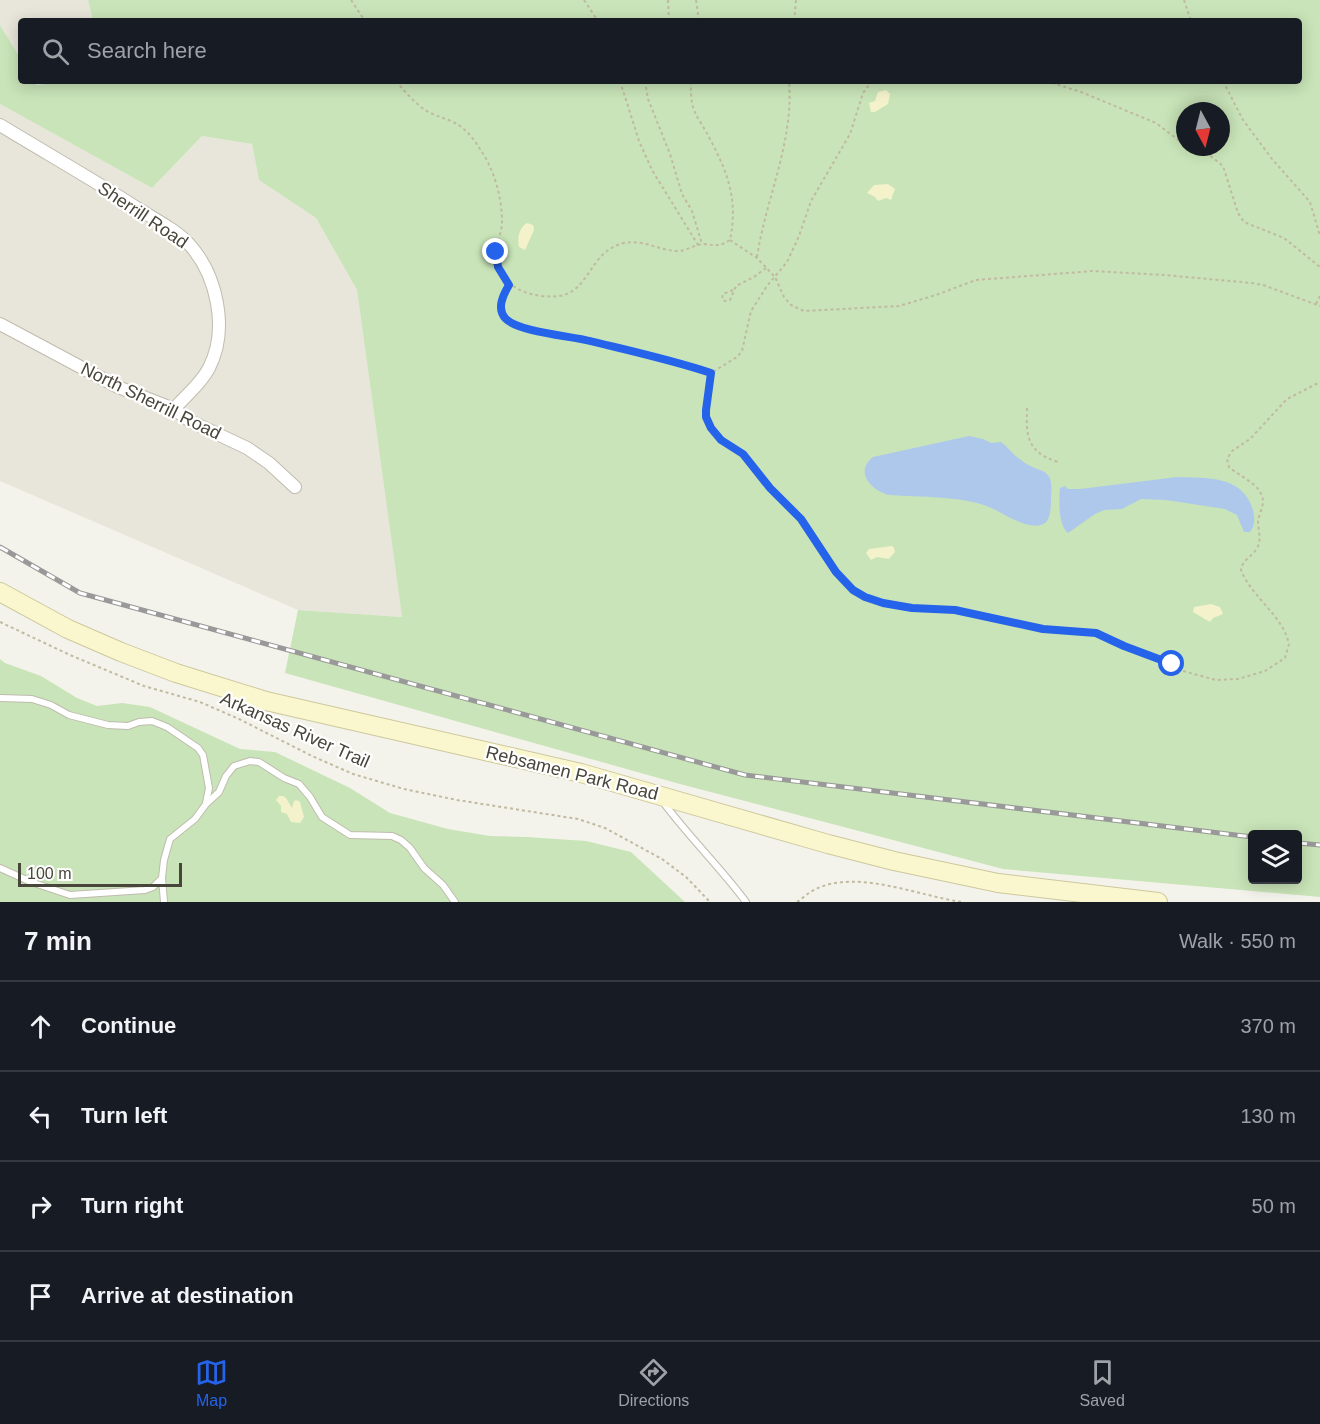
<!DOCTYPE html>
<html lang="en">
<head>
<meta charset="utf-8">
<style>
  :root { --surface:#171b24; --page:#242831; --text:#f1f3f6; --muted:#9ea1a6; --line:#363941; --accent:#2563eb }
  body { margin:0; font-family:Arial,sans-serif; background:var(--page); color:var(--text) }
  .controls { position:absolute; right:18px; bottom:18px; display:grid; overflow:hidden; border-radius:6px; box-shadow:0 3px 15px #0003 }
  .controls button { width:54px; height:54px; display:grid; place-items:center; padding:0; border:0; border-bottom:2px solid var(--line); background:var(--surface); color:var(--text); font:30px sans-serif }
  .compass { position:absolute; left:1176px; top:102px; width:54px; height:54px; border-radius:50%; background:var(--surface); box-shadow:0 3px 15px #0003; rotate:173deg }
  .scale { position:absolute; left:18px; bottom:15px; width:164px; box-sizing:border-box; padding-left:6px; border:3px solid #48453a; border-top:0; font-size:16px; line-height:21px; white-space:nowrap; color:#48453a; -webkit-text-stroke:4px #fff; paint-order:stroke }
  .stop { position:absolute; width:18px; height:18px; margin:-14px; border:4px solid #2563eb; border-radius:50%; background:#fff }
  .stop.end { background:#2563eb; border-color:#fff; box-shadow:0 2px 6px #0008 }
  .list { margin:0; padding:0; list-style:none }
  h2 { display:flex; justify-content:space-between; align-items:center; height:78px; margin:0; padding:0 24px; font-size:26px }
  h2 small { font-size:20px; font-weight:400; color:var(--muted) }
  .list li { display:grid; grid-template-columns:39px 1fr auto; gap:18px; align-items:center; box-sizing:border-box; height:90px; padding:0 24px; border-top:2px solid var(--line) }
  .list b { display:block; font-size:22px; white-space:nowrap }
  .list em { font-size:20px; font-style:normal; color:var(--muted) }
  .icon { flex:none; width:33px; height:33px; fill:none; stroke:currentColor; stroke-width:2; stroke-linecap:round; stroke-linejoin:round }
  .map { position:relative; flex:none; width:1320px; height:902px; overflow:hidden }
  .search { position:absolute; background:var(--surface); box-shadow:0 3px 15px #0003; left:18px; right:18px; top:18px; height:66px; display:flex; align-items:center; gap:15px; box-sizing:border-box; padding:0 21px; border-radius:6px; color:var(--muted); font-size:22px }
  .sheet { height:438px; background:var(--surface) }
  nav { display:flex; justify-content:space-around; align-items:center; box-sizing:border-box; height:84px; border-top:2px solid var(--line); background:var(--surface); font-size:16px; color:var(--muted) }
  nav a { display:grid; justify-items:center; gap:3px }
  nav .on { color:var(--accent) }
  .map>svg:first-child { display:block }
  .residential { fill:#e8e6da }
  .green { fill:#c9e4b8; fill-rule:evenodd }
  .sand { fill:#f4f2cb }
  .water { fill:#aec8eb }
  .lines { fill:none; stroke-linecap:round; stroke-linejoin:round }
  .lane-casing { stroke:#bfbcae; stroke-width:8 }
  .street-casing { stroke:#bfbcae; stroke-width:14 }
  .secondary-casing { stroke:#cdc89d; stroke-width:20 }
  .path { stroke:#c0baa1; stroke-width:2; stroke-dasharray:3 3; stroke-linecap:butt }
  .lane { stroke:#fff; stroke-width:6 }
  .street { stroke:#fff; stroke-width:12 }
  .secondary { stroke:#faf7cf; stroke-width:18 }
  .rail-casing { stroke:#999; stroke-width:5 }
  .rail { stroke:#fff; stroke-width:3; stroke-dasharray:9; stroke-linecap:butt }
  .route { stroke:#2563eb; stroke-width:8 }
  .labels { text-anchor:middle; stroke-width:4.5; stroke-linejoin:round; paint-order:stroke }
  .street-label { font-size:18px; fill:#48453a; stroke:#fff }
</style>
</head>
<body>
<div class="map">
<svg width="1320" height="902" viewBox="0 0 1320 902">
  <rect width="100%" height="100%" fill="#f4f3eb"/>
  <!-- residential -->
  <g class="residential">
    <path d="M0,0h88l5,21h-72v38l-21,-34z"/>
    <path d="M0,104l152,84 50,-52 50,8 7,36 57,38 41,72 45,327 -104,-7 -298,-129z"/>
  </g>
  <!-- green -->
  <g class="green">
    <path d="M88,0h1232v897l-317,-28 -323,-85 -395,-111 13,-63 104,7 -45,-327 -41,-72 -57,-38 -7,-36 -50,-8 -50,52 -152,-84v-79l21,34v22h13l3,4 28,-4h1234v-60h-1206zM1185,111h36v36h-36zM1252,834h46v46h-46z"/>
    <path d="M0,659l5,4 36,13 36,22 20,8 25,-3 28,4 90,42 35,3 75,36 40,25 58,16 42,7 37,1 59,4 45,11 54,50h-685z"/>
  </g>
  <!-- sand -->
  <g class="sand">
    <path d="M886,90l4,4 -2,10 -13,8h-4l-2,-9 6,-2 3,-9z"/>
    <path d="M888,184l7,5 -4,11 -5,-2 -8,3 -3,-4 -8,-4 7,-8z"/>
    <path d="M527,223l6,2 1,5 -9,20 -6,-3c-2,-9 0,-19 8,-24z"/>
    <path d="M892,546l2,2 1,4 -6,7 -12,-2 -6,3 -5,-7 3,-4z"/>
    <path d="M1211,604l9,3 3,7 -10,4 -3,4 -17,-10 1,-5z"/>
    <path d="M283,796l3,2 6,10 2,-7 3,-1 3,2 4,15 -4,6 -9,-1 -4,-8 -6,-2v-6l-5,-6 3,-4z"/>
  </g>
  <!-- water -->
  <g class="water">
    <path d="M969,436l14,3 8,4 10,-1c7,5 12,13 20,18 20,16 33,4 30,37 0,7 0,22 -6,26 -15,10 -43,-11 -56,-16 -26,-11 -70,-10 -100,-12 -18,-5 -35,-23 -16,-38z"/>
    <path d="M1177,477c29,1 66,-2 76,33 2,8 2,16 -3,22h-6l-7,-17 -12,-6 -59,-9 -25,-1 -19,10 -18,1 -9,4 -27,19c-10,-8 -9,-32 -8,-45l5,-2 3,3h12z"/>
  </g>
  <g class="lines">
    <!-- lane casing -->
    <g class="lane-casing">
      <g id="lane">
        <path d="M0,698l32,1 19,6 18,10 39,10 20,1 11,-4 13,-1 15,6 31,21 5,7 6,33 -3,15"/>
        <path d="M663,802c26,35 57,65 83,100"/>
        <path d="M0,868l31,14 39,13 75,-5 8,-3 9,-9"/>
        <path d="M164,902l-2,-24 2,-18 6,-21 25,-20 11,-15 13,-12 7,-16 8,-10 16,-5 9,1 25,16 15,6 11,13 12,20 28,18 42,1 9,4 9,8 14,20 19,17 12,17"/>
      </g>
    </g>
    <!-- street casing -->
    <g class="street-casing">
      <g id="street">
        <path d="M0,125c46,28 92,54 137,83 17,11 38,21 52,36 28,31 40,85 20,124 -8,16 -23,27 -35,41"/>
        <path d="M0,324l118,63 56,22 16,12 57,27 22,15 26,24"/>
      </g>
    </g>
    <!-- secondary casing -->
    <g class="secondary-casing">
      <path id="secondary" d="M0,592l68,37 53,23 55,21 90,28 315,72 247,71 66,17 104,22 160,19"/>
    </g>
    <!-- path -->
    <g class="path">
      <path d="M351,0l14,21"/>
      <path d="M584,0l14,21"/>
      <path d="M668,0l1,21"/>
      <path d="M696,0l3,21"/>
      <path d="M1184,0l7,21"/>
      <path d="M794,21l2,-21"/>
      <path d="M396,81c8,10 19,22 29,29 10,6 20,8 30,13 10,5 19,16 25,26 14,20 22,48 22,73 0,11 -6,21 -6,31 0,34 35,46 63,43 31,-4 30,-45 65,-53 20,-4 35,8 54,8 9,0 17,-7 26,-7 11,1 16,3 26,-4 8,-38 -1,-65 -19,-99 -14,-28 -21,-26 -20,-60"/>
      <path d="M620,81l19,60 13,29 46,75"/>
      <path d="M645,81l3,18 22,55 12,40 10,17 10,33"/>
      <path d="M1046,81l35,11 75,31 29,22"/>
      <path d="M1223,81l20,39 29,39 38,43 10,34"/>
      <path d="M1188,147l24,10 11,9 15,47 6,9 40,16 36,29"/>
      <path d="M730,240l27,18 18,19 9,20 7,8 13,6 95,-5 37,-11 40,-15 117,-9 71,4 88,8 11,2 57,21"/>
      <path d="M757,257c9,-59 37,-115 32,-176"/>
      <path d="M509,285c-7,12 -10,20 -4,34 24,14 53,15 80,21 42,9 85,20 126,33l26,-16 5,-6 9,-40 16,-25 20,-24 12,-26 12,-35 39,-67 13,-41 9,-12"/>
      <path d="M733,290l-10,4 -1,5 3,2 5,-1 6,-14 18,-9 12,-9"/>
      <path d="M1316,304l4,-8"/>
      <path d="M711,373l-5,37v7l5,11 10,12 22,14 26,34 32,31 35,53 17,18 12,7 18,7 29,4 43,2 88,19 53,4 36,17 29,8 22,13 33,9 22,-1 27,-8 20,-13 4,-14c-7,-30 -37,-46 -48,-74 1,-10 11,-13 16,-22 5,-8 1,-18 1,-27 1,-6 4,-12 5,-18 1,-18 -23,-26 -34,-36l-2,-8 5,-8 18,-12 37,-40 33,-17"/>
      <path d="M1027,408c-1,29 0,44 31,54"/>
      <path d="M0,622l70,33 74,31 56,16 39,17 73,37 41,18 51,15 53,11 121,19 27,9 57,31 24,18 24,25"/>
      <path d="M797,902c6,-4 12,-10 19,-13 41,-20 103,7 146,13"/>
    </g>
    <!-- lane -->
    <use href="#lane" class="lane"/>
    <!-- street -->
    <use href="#street" class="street"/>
    <!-- secondary -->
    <use href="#secondary" class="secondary"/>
    <!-- rail casing -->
    <g class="rail-casing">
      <g id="rail">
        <path d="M0,547l80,46 665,182 507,62"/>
        <path d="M1298,843l22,2"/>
      </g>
    </g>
    <!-- rail -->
    <use href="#rail" class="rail"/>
  </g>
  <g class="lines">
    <!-- route -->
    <path class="route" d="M496,252l2,15 11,18c-6,10 -13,24 -3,34 13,13 65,17 84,22 41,10 82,19 121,32l-5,37v7l5,11 10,12 22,14 27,34 31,31 35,53 17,18 12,7 18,6 29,5 43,2 88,19 53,4 28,13 48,18"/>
  </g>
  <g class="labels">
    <!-- street labels -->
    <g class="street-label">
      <text transform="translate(143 215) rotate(34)" y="6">Sherrill Road</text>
      <text transform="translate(151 401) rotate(26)" y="6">North Sherrill Road</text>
      <text transform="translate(295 730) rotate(24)" y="6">Arkansas River Trail</text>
      <text transform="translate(572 773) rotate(14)" y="6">Rebsamen Park Road</text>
    </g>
  </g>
</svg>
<div class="controls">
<button><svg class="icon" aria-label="layers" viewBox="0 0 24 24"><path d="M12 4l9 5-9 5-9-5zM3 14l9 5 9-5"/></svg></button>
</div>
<svg class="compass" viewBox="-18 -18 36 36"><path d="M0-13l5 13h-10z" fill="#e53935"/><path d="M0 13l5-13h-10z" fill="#9ea1a6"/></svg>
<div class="scale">100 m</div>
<div class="stop" style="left:1172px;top:664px"></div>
<div class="stop end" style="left:496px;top:252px"></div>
<div class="search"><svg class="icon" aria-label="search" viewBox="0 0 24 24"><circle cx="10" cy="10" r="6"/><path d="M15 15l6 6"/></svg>Search here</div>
</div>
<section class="sheet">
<h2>7 min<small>Walk · 550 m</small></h2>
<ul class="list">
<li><svg class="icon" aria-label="ahead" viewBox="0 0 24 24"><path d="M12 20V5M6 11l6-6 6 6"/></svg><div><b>Continue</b></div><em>370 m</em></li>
<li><svg class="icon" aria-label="left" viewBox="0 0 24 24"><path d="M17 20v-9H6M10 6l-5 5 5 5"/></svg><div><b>Turn left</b></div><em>130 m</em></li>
<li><svg class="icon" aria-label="right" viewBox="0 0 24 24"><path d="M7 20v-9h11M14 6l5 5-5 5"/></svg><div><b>Turn right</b></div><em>50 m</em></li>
<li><svg class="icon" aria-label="arrive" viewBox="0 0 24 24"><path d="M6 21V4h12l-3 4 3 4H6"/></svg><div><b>Arrive at destination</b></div></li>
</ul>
</section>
<nav>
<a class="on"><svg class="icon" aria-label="map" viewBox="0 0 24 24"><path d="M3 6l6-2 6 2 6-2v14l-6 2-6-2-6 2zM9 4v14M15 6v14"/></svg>Map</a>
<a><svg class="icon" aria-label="directions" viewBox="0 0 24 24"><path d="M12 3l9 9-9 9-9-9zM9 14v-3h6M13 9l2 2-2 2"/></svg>Directions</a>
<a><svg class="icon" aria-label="saved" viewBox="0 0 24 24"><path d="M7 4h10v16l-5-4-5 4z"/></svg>Saved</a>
</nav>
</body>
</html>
